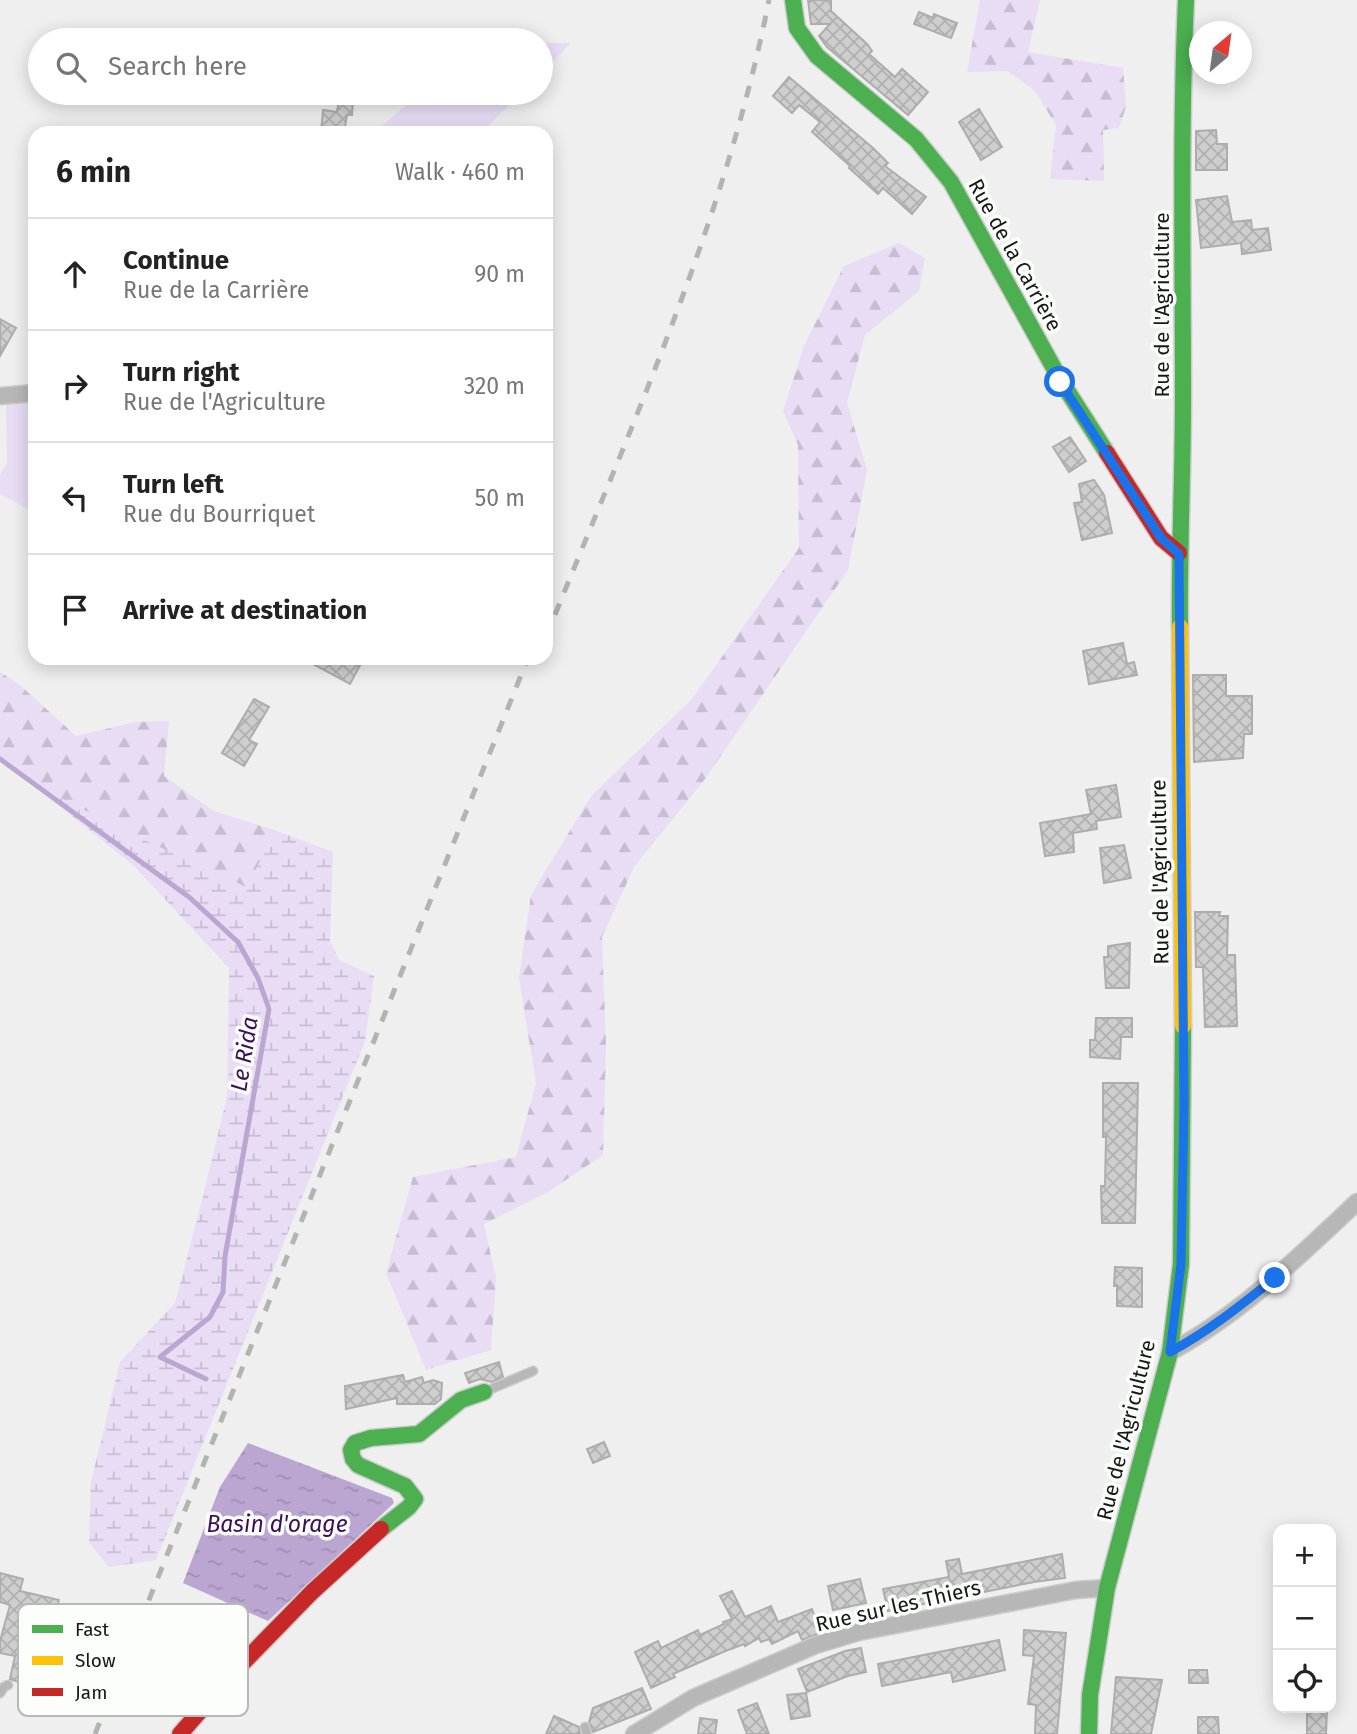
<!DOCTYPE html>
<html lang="en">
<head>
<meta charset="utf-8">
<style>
  :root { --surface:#fff; --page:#f6f6f6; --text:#222; --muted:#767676; --line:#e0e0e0 }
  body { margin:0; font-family:"Fira Sans",sans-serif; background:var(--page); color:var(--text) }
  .controls { position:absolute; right:21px; bottom:21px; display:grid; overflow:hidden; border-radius:14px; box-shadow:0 4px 18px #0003 }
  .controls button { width:63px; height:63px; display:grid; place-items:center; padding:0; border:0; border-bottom:2px solid var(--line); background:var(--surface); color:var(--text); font:35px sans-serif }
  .compass { position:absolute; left:1189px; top:21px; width:63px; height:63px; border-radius:50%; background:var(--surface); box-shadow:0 4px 18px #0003; rotate:29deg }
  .stop { position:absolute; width:21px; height:21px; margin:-16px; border:5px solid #1a73e8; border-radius:50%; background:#fff }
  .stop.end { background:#1a73e8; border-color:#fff; box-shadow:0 2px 7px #0008 }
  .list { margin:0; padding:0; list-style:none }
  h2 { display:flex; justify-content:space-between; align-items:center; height:91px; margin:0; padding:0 28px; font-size:30px }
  h2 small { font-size:23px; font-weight:400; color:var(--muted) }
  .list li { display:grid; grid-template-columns:46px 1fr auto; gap:21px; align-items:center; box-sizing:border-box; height:112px; padding:0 28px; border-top:2px solid var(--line) }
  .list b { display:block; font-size:26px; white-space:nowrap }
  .list p { margin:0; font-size:23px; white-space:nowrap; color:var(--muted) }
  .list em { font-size:23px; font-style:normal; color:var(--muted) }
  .icon { flex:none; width:38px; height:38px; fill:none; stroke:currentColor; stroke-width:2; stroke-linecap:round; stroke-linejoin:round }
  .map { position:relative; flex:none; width:1357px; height:1734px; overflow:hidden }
  .search { position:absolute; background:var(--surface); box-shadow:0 4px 18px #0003; left:28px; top:28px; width:525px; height:77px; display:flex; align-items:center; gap:18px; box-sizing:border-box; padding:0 24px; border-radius:38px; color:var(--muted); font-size:26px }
  .panel { position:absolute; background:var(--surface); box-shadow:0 4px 18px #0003; left:28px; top:126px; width:525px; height:539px; border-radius:21px }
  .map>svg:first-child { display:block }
  .grass { fill:#e8ddf5 }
  .forest { fill:url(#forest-firs) }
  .wetland { fill:url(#wetland-marsh) }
  .water { fill:url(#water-ripples) }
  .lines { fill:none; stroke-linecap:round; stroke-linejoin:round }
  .stream { stroke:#bba5d1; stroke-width:5 }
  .building { fill:url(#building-cross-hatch); stroke:#acadac; stroke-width:2 }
  .lane-casing { stroke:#cbcccb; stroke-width:11 }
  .street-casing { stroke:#cbcccb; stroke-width:19 }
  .fast-casing { stroke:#cbcccb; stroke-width:19 }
  .slow-casing { stroke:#cbcccb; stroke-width:19 }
  .jam-casing { stroke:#cbcccb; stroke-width:19 }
  .lane { stroke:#b6b7b6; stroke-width:8 }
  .street { stroke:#b6b7b6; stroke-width:16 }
  .fast { stroke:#4caf50; stroke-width:16 }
  .slow { stroke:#ffc107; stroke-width:16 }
  .jam { stroke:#c62828; stroke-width:16 }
  .rail { stroke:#b2b4b2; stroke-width:5; stroke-dasharray:12 12; stroke-linecap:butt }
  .route { stroke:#1a73e8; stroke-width:9 }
  .labels { text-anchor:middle; stroke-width:7; stroke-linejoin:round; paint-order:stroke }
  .street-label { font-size:21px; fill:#161716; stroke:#fbfefa }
  .water-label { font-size:23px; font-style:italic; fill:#3b0d5b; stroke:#fbfefa }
  .key { fill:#fbfefa; stroke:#b6b9b6; stroke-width:2 }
  .key-label { font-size:19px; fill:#161716 }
</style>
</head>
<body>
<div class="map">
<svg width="1357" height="1734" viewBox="0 0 1357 1734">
  <defs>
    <pattern id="forest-firs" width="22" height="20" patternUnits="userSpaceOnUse" patternTransform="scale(1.75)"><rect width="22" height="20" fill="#e8ddf5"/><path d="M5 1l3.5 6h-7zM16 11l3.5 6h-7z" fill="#c6bdd1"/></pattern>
    <pattern id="wetland-marsh" width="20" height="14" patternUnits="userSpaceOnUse" patternTransform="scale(1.75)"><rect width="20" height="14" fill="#e8ddf5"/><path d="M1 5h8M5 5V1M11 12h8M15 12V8" fill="none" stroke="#c6bdd1"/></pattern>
    <pattern id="water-ripples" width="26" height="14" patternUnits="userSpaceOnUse" patternTransform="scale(1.75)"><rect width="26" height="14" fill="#bba5d1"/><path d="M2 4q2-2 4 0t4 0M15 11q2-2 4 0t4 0" fill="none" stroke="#a08db3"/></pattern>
    <pattern id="building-cross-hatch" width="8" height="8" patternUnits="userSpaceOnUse" patternTransform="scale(1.75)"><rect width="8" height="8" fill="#cdcecd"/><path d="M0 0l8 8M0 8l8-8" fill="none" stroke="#afb0af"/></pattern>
  </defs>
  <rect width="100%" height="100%" fill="#eeefee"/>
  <!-- grass -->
  <g class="grass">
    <path d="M541,43h30l-30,30z"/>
    <path d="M421,93h100l-40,40h-108z"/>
    <path d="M35,401v105l-4,5 -31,-17v-19l7,-12 -1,-58z"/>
  </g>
  <!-- forest -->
  <g class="forest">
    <path d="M980,0h60l-12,52 95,16 3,39 -7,21 -16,2 1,51 -54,-2 6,-54 -21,-34 -27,-20 -41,1z"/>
    <path d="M899,243l26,15 -6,33 -54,44 -18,68 20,67 -19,100 -143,209 -71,88 -32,70 4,108 -3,110 -55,37 -64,32 12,54 -5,72 -65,20 -40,-97 27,-96 103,-20 20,-74 -17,-105 12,-83 60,-99 101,-97 107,-151 -1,-103 -15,-34 21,-65 40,-80z"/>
    <path d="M0,672l21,14 55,50 60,-14 33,-1 -5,55 50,35 60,19 -26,58c-81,-38 -177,-76 -248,-129z"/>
  </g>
  <!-- wetland -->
  <path class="wetland" d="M31,783l105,53 112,52 26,-58 59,22 -3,89 9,19 35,16 -9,65 -209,519 -47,7 -20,-25 2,-60 29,-120 55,-59 27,-103 25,-103 2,-129 -95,-102z"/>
  <!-- water -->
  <path class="water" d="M248,1443l144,55 2,5 -126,118 -85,-38 37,-96z"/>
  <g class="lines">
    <!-- stream -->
    <path class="stream" d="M0,759l189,138 49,45 20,36 11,31 -44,247 -2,36 -13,25 -50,40 46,22"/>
  </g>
  <!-- building -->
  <g class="building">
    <path d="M808,0h23v11l36,33 5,7 -3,3 26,23 7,-8 26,23 -20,23 -81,-68 -8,-11 11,-12h-19z"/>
    <path d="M919,12l14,6 1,-4 23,9 -6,15 -37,-14z"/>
    <path d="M789,77l84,71 15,15 -3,3 41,31 -14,17 -29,-26 -5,6 -29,-26 1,-2 -38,-34 8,-10 -21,-17 -7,8 -19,-17z"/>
    <path d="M339,98l14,2 -1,15h-5l-3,18h-23l2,-23 14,2z"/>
    <path d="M979,109l23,38 -21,13 -22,-38z"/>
    <path d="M1216,130l1,14h10v26h-31v-39z"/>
    <path d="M1227,196l5,26 19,-2 1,10 16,-2 3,22 -29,4 -1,-11 -40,5 -5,-48z"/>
    <path d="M0,319l16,9 -16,28z"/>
    <path d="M1070,437l16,24 -17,11 -16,-25z"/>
    <path d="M1094,480l10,15 8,38 -30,7 -8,-37 8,-1 -3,-18z"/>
    <path d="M1123,643l4,21 7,-2 3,13 -48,9 -6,-33z"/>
    <path d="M302,658h62l-14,26z"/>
    <path d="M1193,675h33v21h26v38h-8l-1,24 -49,4z"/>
    <path d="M254,699l15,8 -20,33 8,4 -13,22 -22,-13z"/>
    <path d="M1116,785l5,32 -25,4 1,8 -24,4 1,19 -29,4 -5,-33 51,-9 -5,-24z"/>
    <path d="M1124,845l7,33 -27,5 -4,-35z"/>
    <path d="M1195,912h25l-1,4h9l-1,39h8l2,71 -32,1 -2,-60h-7z"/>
    <path d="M1130,943l-1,45h-23l-2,-31h4v-11z"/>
    <path d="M1096,1018h36v19h-11l-1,22 -30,-2v-17h5z"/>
    <path d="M1103,1083h35l-3,140h-33l-1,-37h4l1,-49h-3z"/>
    <path d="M1115,1267l27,1v39l-25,-1v-20h-3z"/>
    <path d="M499,1362l4,15 -11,5 -12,-3 -11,4 -4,-10z"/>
    <path d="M403,1375l2,7 17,-5 2,6 9,-3 9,3 -1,16 -6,5h-38v-6l-51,11 -1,-23z"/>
    <path d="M604,1442l6,14 -17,7 -6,-14z"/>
    <path d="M1062,1554l3,24 -31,4 -146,29 -5,-22 66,-12 -3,-16 13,-2 3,15z"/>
    <path d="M0,1573l23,6 -3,12 39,9 -12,46 -3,-1 -11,42 -23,-8 5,-23 -15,-3v-12l10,-36 -10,-3z"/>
    <path d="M860,1579l6,24 -33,7 -5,-24z"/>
    <path d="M732,1591l13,26 26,-11 7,16 34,-13 9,24 -19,7 -4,-9 -26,13 -3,-5 -8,3 -2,-4 -14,8 -1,-2 -21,8 -50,22 2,3 -24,11 -16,-36 23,-11 3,7 37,-18 2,5 24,-11 -1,-2 9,-3 -12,-23z"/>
    <path d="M1024,1630l42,3 -9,101h-22l1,-29 -8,-1 6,-48 -11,-1z"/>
    <path d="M999,1640l6,30 -52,12 -2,-10 -69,14 -4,-22z"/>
    <path d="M861,1648l5,24 -18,4 -41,16 -9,-23 47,-18z"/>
    <path d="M1189,1670h18l1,13h-19z"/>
    <path d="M1116,1677l46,3 -11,54h-40z"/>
    <path d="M642,1688l9,21 -58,23 -4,-10 4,-14z"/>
    <path d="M806,1693l4,23 -19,3 -4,-24z"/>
    <path d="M757,1703l5,13 7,18h-22l-9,-24z"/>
    <path d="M1307,1708h20l-1,26h-19z"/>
    <path d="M554,1716l25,11 1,7h-34z"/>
    <path d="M1198,1717h20l1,17h-21z"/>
    <path d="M700,1718l17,2 -2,14h-17z"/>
  </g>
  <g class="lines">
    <!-- lane casing -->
    <g class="lane-casing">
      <g id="lane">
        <path d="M484,1392l49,-21"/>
        <path d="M0,1693l4,-6 4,-2"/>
        <path d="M585,1727l2,7"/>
      </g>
    </g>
    <!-- street casing -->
    <g class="street-casing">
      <g id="street">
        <path d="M0,396l35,-3"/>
        <path d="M1170,1352c71,-38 128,-95 187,-150"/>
        <path d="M634,1734l59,-36 123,-53 43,-13 217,-42 31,-2"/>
      </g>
    </g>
    <!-- fast casing -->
    <g class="fast-casing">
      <g id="fast">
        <path d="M793,0l4,28 20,28 99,83 35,43 110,199 46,72"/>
        <path d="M1180,627c-1,-76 3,-152 3,-228 0,-133 -3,-266 3,-399"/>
        <path d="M381,1529l28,-22 6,-8 -10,-13 -47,-21 -5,-6 -2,-9 4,-7 16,-5 48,-4 42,-34 23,-8"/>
        <path d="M1089,1734l1,-39 17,-107 63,-236 11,-88 2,-238"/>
      </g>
    </g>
    <!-- slow casing -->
    <g class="slow-casing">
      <path id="slow" d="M1180,627l3,399"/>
    </g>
    <!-- jam casing -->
    <g class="jam-casing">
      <g id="jam">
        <path d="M1107,453l54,85 18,15"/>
        <path d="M180,1734l56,-64 76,-78 69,-63"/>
      </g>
    </g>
    <!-- lane -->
    <use href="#lane" class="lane"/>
    <!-- street -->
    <use href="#street" class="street"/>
    <!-- fast -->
    <use href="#fast" class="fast"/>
    <!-- slow -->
    <use href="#slow" class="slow"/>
    <!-- jam -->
    <use href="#jam" class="jam"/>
    <!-- rail -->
    <g class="rail">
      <path d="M546,637c84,-209 179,-415 223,-637"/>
      <path d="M95,1734l433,-1076"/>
    </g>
  </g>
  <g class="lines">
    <!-- route -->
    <path class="route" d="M1060,382l101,156 18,16 5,551 -3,159 -11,88c39,-21 71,-47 105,-74"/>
  </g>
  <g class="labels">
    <!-- street labels -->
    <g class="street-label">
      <text transform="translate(1015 255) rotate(61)" y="7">Rue de la Carrière</text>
      <text transform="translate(1162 305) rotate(-90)" y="7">Rue de l'Agriculture</text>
      <text transform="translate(1160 872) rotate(-91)" y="7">Rue de l'Agriculture</text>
      <text transform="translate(1126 1430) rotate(-76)" y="7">Rue de l'Agriculture</text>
      <text transform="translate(898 1606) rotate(-13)" y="7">Rue sur les Thiers</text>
    </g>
    <!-- water labels -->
    <g class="water-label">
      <text transform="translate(244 1054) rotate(-81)" y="8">Le Rida</text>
      <text x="277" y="1532">Basin d'orage</text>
    </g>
  </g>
  <!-- legend -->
  <rect x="18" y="1604" width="230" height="112" rx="10" class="key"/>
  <rect x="32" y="1625" width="31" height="8" fill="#4caf50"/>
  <rect x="32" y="1656" width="31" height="9" fill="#ffc107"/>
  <rect x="32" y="1688" width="31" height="8" fill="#c62828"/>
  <g class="key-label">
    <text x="75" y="1636">Fast</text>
    <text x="75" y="1667">Slow</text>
    <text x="75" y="1699">Jam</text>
  </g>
</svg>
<div class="controls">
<button>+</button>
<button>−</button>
<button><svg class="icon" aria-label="locate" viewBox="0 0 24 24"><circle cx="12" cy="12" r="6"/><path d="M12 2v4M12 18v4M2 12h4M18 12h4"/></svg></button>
</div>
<svg class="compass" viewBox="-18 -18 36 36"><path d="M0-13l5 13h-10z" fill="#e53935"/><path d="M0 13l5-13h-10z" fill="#767676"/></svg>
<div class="stop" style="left:1060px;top:382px"></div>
<div class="stop end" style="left:1275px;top:1278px"></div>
<div class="search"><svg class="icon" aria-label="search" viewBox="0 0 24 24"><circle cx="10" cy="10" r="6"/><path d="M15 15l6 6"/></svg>Search here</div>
<section class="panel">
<h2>6 min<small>Walk · 460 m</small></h2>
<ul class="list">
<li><svg class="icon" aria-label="ahead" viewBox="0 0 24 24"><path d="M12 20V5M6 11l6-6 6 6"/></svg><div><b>Continue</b><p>Rue de la Carrière</p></div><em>90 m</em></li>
<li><svg class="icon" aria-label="right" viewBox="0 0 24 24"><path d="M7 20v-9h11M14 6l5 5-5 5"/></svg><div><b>Turn right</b><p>Rue de l'Agriculture</p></div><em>320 m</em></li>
<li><svg class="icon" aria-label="left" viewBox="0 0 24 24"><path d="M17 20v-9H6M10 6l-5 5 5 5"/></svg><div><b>Turn left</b><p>Rue du Bourriquet</p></div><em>50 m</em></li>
<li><svg class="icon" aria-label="arrive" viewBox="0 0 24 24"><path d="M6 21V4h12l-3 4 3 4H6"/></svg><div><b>Arrive at destination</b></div></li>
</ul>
</section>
</div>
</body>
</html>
